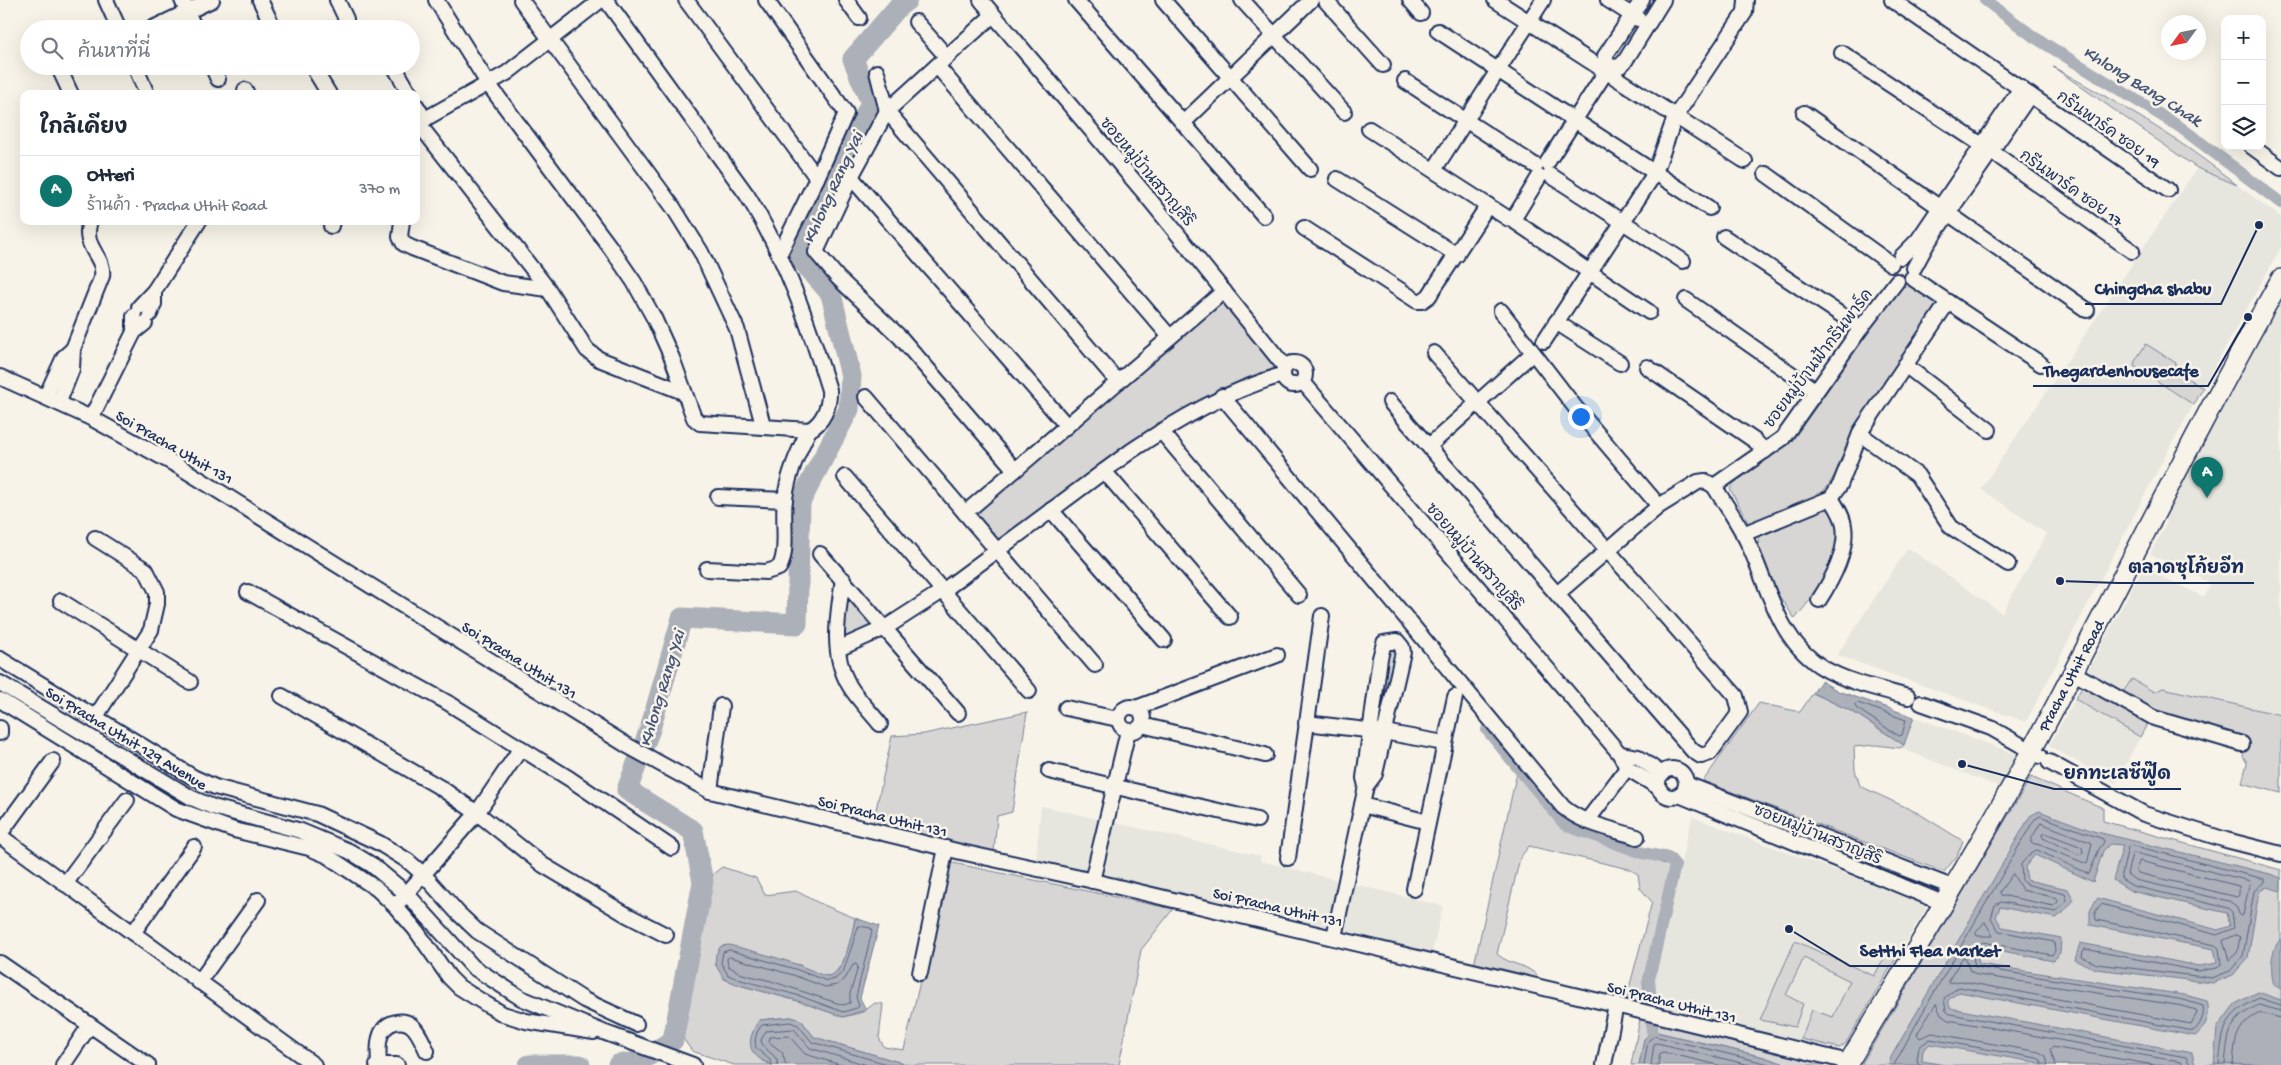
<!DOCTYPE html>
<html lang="th">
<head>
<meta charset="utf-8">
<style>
  :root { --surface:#fff; --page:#f6f6f7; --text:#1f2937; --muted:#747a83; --line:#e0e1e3; --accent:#0f766e }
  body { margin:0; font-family:"Gochi Hand","Playpen Sans Thai",sans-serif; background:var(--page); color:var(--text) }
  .controls { position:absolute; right:15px; top:15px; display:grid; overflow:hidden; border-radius:10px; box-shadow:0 5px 20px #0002 }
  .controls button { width:45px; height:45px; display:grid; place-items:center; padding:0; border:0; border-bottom:1px solid var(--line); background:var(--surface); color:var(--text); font:25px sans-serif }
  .compass { position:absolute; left:2161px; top:15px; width:45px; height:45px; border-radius:50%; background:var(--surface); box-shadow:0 5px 20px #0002; rotate:237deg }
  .you { position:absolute; left:1580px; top:416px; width:18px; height:18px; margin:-12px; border:4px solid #fff; border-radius:50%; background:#1a73e8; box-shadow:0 0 0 8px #1a73e833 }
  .badge { display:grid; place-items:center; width:32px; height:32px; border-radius:50%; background:var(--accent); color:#fff; font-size:16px; font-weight:700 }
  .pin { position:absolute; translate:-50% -41px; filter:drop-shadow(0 1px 2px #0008) }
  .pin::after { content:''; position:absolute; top:26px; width:18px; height:15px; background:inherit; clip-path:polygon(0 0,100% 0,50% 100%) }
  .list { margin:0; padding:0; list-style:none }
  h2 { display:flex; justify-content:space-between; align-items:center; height:65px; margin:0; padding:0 20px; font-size:21px }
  h2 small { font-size:16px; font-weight:400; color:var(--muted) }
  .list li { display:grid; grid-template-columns:32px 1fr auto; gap:15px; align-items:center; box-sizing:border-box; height:70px; padding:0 20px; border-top:1px solid var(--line) }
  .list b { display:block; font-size:19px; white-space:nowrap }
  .list p { margin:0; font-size:16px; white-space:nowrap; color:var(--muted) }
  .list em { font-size:16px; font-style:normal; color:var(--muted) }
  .icon { flex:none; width:28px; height:28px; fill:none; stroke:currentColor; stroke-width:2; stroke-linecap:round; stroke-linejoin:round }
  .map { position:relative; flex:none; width:2281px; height:1065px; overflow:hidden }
  .search { position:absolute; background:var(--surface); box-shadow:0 5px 20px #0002; left:20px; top:20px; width:400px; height:55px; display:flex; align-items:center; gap:12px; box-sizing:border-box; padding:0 18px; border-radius:28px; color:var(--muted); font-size:19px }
  .panel { position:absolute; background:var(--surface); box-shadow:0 5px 20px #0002; left:20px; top:90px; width:400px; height:135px; border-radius:10px }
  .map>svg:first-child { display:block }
  .built { fill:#e6e5de }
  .green { fill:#d7d6d4; stroke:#798299 }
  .water { fill:#acb0b9; stroke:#727c95 }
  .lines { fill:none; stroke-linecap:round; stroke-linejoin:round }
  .shore { stroke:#556382; stroke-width:1 }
  .canal { stroke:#acb0b9; stroke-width:12 }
  .river { stroke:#acb0b9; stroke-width:21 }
  .minor-casing { stroke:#1b2f5e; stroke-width:18 }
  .secondary-casing { stroke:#1b2f5e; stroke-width:22 }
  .minor { stroke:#f7f3e8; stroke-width:14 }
  .secondary { stroke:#f7f3e8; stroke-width:19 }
  .labels { text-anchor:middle; stroke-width:5; stroke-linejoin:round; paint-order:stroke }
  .street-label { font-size:16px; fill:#1b2f5e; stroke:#f7f3e8 }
  .water-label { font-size:18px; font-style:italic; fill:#465679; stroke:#f7f3e8 }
  .leader { fill:none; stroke:#1b2f5e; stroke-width:2 }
  .callout-dot { fill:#1b2f5e; stroke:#f7f3e8; stroke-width:2 }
  .callout-label { font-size:18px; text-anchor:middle; font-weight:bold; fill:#1b2f5e; stroke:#f7f3e8; stroke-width:5; stroke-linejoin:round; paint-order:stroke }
</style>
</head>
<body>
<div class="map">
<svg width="2281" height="1065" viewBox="0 0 2281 1065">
  <rect width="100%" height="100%" fill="#f7f3e8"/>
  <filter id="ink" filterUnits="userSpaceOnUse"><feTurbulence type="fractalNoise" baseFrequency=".02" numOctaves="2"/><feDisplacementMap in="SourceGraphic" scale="10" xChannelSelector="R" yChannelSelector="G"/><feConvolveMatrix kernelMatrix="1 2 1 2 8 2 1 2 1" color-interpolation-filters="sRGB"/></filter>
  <g filter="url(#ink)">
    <!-- built -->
    <g class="built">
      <path d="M2197,168l40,17 44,32v30l-116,209 -139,266 -189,-67 71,-107 94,65 45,-79 -66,-45z"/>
      <path d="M2281,301v414l-117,-27 -10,4 -22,-13 -11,16 -36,-19 58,-108 61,29 7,-14 -61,-29 17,-32 -4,-7z"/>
      <path d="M2075,699l65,38 -24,46 -67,-37z"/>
      <path d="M1914,717l102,37 -9,24 -7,9 -100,-39 4,-3z"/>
      <path d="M1041,806l220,50 -1,5 183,45 -12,50 -395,-97z"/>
      <path d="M1692,817l236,88 -83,139 -10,7 -189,-46z"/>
    </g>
    <!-- green -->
    <g class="green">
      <path d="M2053,67c65,36 127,71 184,118l-40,-17z"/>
      <path d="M1909,286l28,17 -80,123 -13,32 -14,25 -10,12 -71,29 -19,-35 3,-5 59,-43 108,-154z"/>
      <path d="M1225,299l50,65 -1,7 -41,15 -64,32 -170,124 -25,-29 246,-212z"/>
      <path d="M2146,344l30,19 -4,6 31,19 -9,17 -60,-39 1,-5z"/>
      <path d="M1825,509c17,4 15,43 9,56 -9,19 -26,37 -39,54l-17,-25 -20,-51 1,-6z"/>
      <path d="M851,597l23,26v4l-28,12 -3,-16 2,-23z"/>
      <path d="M1388,644l11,6 -17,75 -6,-1z"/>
      <path d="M2132,679l22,13 9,-4 118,27v78l-39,-10 5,-20 -4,-7 4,-18 -90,-23 -36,-20z"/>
      <path d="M2084,684l66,35 -10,18 -65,-38z"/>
      <path d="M1813,693l40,19 51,33 -4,3 -24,-3 -22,2 1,23 5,16 58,27 45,28 -6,15 -13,16 -241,-91 56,-78 41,9z"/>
      <path d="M1027,712l-15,100 -15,4 -3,36 -121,-29 19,-87 32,-2z"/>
      <path d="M1517,772l44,54 109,40 -27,116 3,23 -36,-9 2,-5 15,5 25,-94 -12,-14 -2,-14 -9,-5 -100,-23 -9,12 -23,96c15,13 31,9 42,24l-7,4 -58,-17z"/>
      <path d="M2031,777l72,31v13l178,49v195h-420z"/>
      <path d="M948,862l225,47 -32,41 -22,115h-210l-95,-28 -13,-17 -10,-3 -32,3 3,41 11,4h-39l-42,-14 -8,-11 -2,-11 31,-155 9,-7 34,11 9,17 31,-4 23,12 36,15c-2,13 -11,59 -29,58 -9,0 -21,-9 -29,-12l-58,21 59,16 45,16 20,-5 12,-9 8,1 -4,34 5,9 20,3z"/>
      <path d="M1795,941l79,35 16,-27 5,-1 4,5 -53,90 -6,5 -39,-9 11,-29 21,7 17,-36 -46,-23 -18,37 17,9 -8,23 -35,-7z"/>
      <path d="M1640,1019l186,45v1h-38l-24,-8 -112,-26 -8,8 -5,26h-8z"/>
    </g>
    <!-- water -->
    <g class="water">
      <path d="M1821,681l17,10 76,26 -10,28 -51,-33 -40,-19z"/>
      <path d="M2039,811l54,20 177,43 11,4v13l-15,-4 -7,5 -11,66 -15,17 -20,8 -117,-14 -21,-9 5,-17 119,23 18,-3 -3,-14 -124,-24v-14l7,-13 121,32 12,-4 -3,-13 -96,-22 -18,-11 10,-35 -13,-1 -7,7 -10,31 -58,-27 -10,12 2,13 41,9 6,11 -11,13 -7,5 -56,-11 -4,10 6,10 59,11 -1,15 -7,8 -70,-14 -6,5 2,12 206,31 22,6c4,14 -1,27 -12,35l-236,-44 -11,8 2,8 242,45 3,12h-144l-121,-21 -7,6 -1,11 23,4h-56l2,-8 139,-241z"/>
      <path d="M855,918l24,8 -19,72 6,12 -23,7 -45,-16 -59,-16 -15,-6 -9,-15 1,-10 5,-8 8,-1c27,7 56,14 82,25 7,3 14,8 22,5 12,-6 20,-44 22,-57z"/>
      <path d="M2281,939v49l-7,-3c-4,-13 -4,-36 7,-46z"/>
      <path d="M2258,992l23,8v65l-67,-1 3,-36 18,-24z"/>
      <path d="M791,1017l10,3 13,17 95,28h-136c-26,-9 -28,-23 -14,-45z"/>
      <path d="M1652,1031l112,26 24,8h-149l5,-26z"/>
    </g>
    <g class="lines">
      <!-- shore -->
      <g class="shore">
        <path d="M1858,703l48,17 -4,15 -3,1 -43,-28 -1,-3z"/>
        <path d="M2041,823l51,20 -5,21 -47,-19 -9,-2v-3z"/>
        <path d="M2045,833l37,14 1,6 -3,2 -37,-17 -1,-3z"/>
        <path d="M2131,845l133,34v3l-10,9 -11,65 -13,15 -18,7 -115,-14 -15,-7 1,-6 2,-2 113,22 19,-3 4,-3 -2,-17 -4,-3 -119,-25 -1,-8 6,-8 116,31 17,-7 -2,-16 -4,-4 -95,-22 -12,-7 7,-32z"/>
        <path d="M2135,853l115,28 -7,34 -3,1 -4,-10 -7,-5 -94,-21 -8,-6 5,-20z"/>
        <path d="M2140,861l99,25v9l-2,2 -99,-24 -2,-3z"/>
        <path d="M2013,874l9,16 35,8 1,4 -5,4 -52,-11 -1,-3z"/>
        <path d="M1985,922l8,14h-16l-1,-3z"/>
        <path d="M859,926l12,2 1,3 -16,66 3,9 -2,2 -14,4 -43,-16 -59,-16 -13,-5 -7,-12 2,-11 6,-2 66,19 32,12 8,-2 8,-7z"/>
        <path d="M2236,935l4,2 -3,16 -8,7 -6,-19z"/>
        <path d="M1964,956l6,15 8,4 205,31 13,4 1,3 -6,11 -230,-43 -12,2v-3z"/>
        <path d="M730,957l63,18 32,12 12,-2 8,-6 8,-14 3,-1 2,3 -8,27v9l-7,2 -72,-24 -29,-7 -14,-8 -1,-7z"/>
        <path d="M772,1065l-2,-5 -14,-12c-2,-9 0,-16 6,-23l28,-3 8,3 14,17 78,23"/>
        <path d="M778,1065c-1,-13 -15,-13 -17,-25l5,-9 28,-2 16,19 57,17"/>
        <path d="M786,1065l-4,-13 -13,-10 1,-5 19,-1 16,18 36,11"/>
        <path d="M1644,1065l4,-24 6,-5 119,29"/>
        <path d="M1651,1065l3,-21 3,-1 93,22"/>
        <path d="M1658,1065l2,-12 3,-1 55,13"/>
        <path d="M1894,1065l30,-55 110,-190 6,-4 63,23 1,3 -5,7 -10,25 -52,-24 -5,2 -11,12 1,16 3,4 40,10 2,6 -11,12 -55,-10 -6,3 -4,13 8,13 55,11 1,9 -3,4 -69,-13 -11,9 3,16 209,33 19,6c2,8 -3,21 -10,25l-234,-44 -15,11 2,13 4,3 236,43 4,8"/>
        <path d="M1919,1065l-2,-5 2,-13 11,-8 107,19 4,2 1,5"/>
        <path d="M2048,1065l-2,-9 -7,-4 -107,-19 -12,5 -3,-4 19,-30 5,11 7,5 233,42 2,3"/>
        <path d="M2056,1065l-6,-15 2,-3 102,18"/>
        <path d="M2219,1065c4,-36 4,-50 40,-67l22,7"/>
        <path d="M2225,1065c3,-31 3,-46 34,-60l22,6"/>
        <path d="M2233,1065c2,-25 2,-40 27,-52l21,5"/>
      </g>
      <!-- canal -->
      <g class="canal">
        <path d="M1985,0l49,37 146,90 101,76"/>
        <path d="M1487,730l78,95 78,28 26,5 6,7 -26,114 2,25"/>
        <path d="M1652,1023v8"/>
      </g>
      <!-- river -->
      <g class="river">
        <path d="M529,1065h51"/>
        <path d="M618,1065l21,-3 34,-22 30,-158 -10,-51 -66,-41 23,-61 32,-111 115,6 3,-122 49,-93 2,-33 -20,-82 -32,-37 72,-154 -18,-44 46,-53 8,-6"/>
      </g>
      <!-- minor casing -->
      <g class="minor-casing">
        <g id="minor">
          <path d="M106,0l13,29"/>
          <path d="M182,0l13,29"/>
          <path d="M260,0l14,29"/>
          <path d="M337,0l9,19"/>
          <path d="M436,0l53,85 121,162 24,35 20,36 18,40 22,60 6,5 109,7c14,-7 21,-24 20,-40 -21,-68 -44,-134 -82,-195l-141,-195"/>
          <path d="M521,0l152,207 28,45 36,77 26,96"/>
          <path d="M686,0l131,178"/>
          <path d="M766,0l80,113 -29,65 -38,77"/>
          <path d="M846,0l13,18"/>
          <path d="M981,0l165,195 139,172"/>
          <path d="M1076,0l188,216"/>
          <path d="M1163,0l147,169"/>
          <path d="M1242,0l102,112"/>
          <path d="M1325,0l58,65"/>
          <path d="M1410,0l11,13"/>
          <path d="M1495,0l250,161"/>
          <path d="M1608,0l30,19"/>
          <path d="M1892,0l276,190"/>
          <path d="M993,15l-106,96 -36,66 -35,75 22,26 62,59 115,133"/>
          <path d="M916,22l31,35"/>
          <path d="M151,29l61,-29"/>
          <path d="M1438,31l271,177"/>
          <path d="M1842,53l149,98 141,100"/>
          <path d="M58,66l13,28"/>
          <path d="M135,66l12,28"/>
          <path d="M212,66l6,13"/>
          <path d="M312,66l17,28"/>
          <path d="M394,66l16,28"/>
          <path d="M937,66l233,271"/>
          <path d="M1609,68l-4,-12 2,-3 35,-53"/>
          <path d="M877,72l10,39 231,271"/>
          <path d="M1405,81l131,85"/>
          <path d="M245,90l2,4"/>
          <path d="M416,105l9,15"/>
          <path d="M1804,113l283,197"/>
          <path d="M418,123l130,166 39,61 12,9 84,33"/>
          <path d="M1183,123l128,-123"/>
          <path d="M416,124l91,-51 94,-73"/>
          <path d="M1369,129l140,90 5,-1 25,-41"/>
          <path d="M2251,146l30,22"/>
          <path d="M1547,163l58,-90 4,-5 11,-2 5,-5 38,-61"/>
          <path d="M1434,170l109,-170"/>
          <path d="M1766,174l125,90"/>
          <path d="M1550,175l133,86"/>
          <path d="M851,177l216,249"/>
          <path d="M1337,179l120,76"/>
          <path d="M1511,219l138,93"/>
          <path d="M402,221l-2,16 4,7 8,4 91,35 45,6"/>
          <path d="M331,226l1,-5"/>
          <path d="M1304,228l113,73h5l7,-5 59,-91"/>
          <path d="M1724,237l137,91"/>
          <path d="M1901,257l17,-17 103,-152"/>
          <path d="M1914,268l13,-24 103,-149"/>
          <path d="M1912,278l129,86"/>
          <path d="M1897,281l-36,47 -78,110 -69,48c11,18 24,36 33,55 22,45 30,100 78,128 25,14 56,20 83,28"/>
          <path d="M1686,300l130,91"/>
          <path d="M139,307l15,-16 45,-70"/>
          <path d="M1501,311l74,96 84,99"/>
          <path d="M150,314l4,-10v-13"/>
          <path d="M134,316v16"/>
          <path d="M1556,322l64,41"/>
          <path d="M1544,341l111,-168 20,-56 70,-105 1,-12"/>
          <circle cx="1294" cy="374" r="11"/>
          <path d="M1905,365l84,65"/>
          <path d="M1647,367l108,74 10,10"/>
          <path d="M0,377l91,41 89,49 448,279 82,45 251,61 128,28 510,121 250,61"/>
          <path d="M1303,382l317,372 7,14 31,19"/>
          <path d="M46,396l18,-39 9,-8"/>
          <path d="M1222,396l341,411c20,17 50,22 74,30"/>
          <path d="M866,397l229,268"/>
          <path d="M59,402l13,-33 1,-20 29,-73c3,-21 -21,-28 -12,-55"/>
          <path d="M1390,402l303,349 8,5 9,-3 30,-41 -4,-16 -302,-343"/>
          <path d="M91,418l43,-86 11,-9"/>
          <path d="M1161,431l138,164"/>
          <path d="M1860,434l57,41 34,52 57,37"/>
          <path d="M1429,446l104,-93"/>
          <path d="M1104,471l126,146"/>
          <path d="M845,477l184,214"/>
          <path d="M718,497l67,3"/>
          <path d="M1051,510l113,130"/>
          <path d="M965,513l259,-222"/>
          <path d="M1743,534l88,-36 9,-13 21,-54 87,-129"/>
          <path d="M820,554l138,159"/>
          <path d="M707,569l59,3 13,-4c10,-16 3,-49 6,-69 3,-25 13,-47 24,-69"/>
          <path d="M843,579c-5,35 -13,74 6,106 8,14 21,26 31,39"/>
          <path d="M248,592l202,112 120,75 102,69"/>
          <path d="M1557,594l102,-88 39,-24 7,-1 9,5"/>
          <path d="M1819,600c13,-20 29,-49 25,-74 -1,-10 -8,-20 -13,-28"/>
          <path d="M61,601l129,81"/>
          <path d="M838,649l47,-21 59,-38 187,-139c48,-32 96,-60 151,-76"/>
          <path d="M0,659l193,118 22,10 102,27 62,29 29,18 16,14 33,37 20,19 107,69 52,24"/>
          <path d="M2072,672l82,46 88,26"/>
          <path d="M0,683l192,115 21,9 88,24 48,20 23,14 35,29 66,73 48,31 82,34 90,33"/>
          <path d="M282,696l159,92 36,25 66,52 84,50 39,20"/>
          <path d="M0,700l176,109 58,21 75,18 17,7 51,34 18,17 20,23 34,48 10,10 27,17 17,10 23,7 68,11"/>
          <path d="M1921,703l70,25 49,28"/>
          <circle cx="1131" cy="719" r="12"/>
          <path d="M1066,708l52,11"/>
          <path d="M1136,708l141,-53"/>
          <path d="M95,718l56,-88 6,-26v-12l-11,-22 -51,-32"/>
          <path d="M1306,723l78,9 60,11"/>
          <path d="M1142,725l123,30"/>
          <path d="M0,728v5"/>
          <path d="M1620,754l18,3 24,17"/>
          <path d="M2049,762l95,52 82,26 55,14"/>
          <circle cx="1672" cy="783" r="14"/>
          <path d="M1049,771l208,49"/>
          <path d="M1686,784l266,103"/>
          <path d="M710,791l11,-85"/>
          <path d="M1679,795l264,108"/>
          <path d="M1362,805l66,17"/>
          <path d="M1587,821l40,-53"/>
          <path d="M0,834l53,-73"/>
          <path d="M0,836l314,229"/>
          <path d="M1288,858l34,-242"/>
          <path d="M1092,881l36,-150"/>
          <path d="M65,884l62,-84"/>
          <path d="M1414,889l41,-192"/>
          <path d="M401,900l76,-87 44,-65"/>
          <path d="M133,933l61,-86"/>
          <path d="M1334,937l32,-151 -2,-8 16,-120 4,-15 13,-2 5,6 1,5 -28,122 -9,12"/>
          <path d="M0,963l90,62 -27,40"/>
          <path d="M920,973l26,-125"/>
          <path d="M199,982l59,-82"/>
          <path d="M90,1025l58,40"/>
          <path d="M379,1064c-1,-15 -3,-38 17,-42 5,-1 11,0 15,3 7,5 12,18 16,26"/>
          <path d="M377,1065h20"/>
          <path d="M1604,1065l12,-60"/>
        </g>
      </g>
      <!-- secondary casing -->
      <g class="secondary-casing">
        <path id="secondary" d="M1847,1065c68,-114 138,-227 200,-343 78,-148 152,-298 234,-443"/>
      </g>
      <!-- minor -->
      <use href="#minor" class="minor"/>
      <!-- secondary -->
      <use href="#secondary" class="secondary"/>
    </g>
  </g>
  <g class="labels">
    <!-- street labels -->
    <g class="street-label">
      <text transform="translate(2109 128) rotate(35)" y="6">กรีนพาร์ค ซอย 19</text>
      <text transform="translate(1148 171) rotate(50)" y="6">ซอยหมู่บ้านสราญสิริ</text>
      <text transform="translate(2072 187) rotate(35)" y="6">กรีนพาร์ค ซอย 17</text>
      <text transform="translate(1817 358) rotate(-53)" y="6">ซอยหมู่บ้านฟ้ากรีนพาร์ค</text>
      <text transform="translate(175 446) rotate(30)" y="6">Soi Pracha Uthit 131</text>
      <text transform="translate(1475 556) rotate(49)" y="6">ซอยหมู่บ้านสราญสิริ</text>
      <text transform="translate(520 659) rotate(32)" y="6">Soi Pracha Uthit 131</text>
      <text transform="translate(2070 675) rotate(-62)" y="6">Pracha Uthit Road</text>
      <text transform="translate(127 737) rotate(31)" y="6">Soi Pracha Uthit 129 Avenue</text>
      <text transform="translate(883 815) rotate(14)" y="6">Soi Pracha Uthit 131</text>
      <text transform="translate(1818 833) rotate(22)" y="6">ซอยหมู่บ้านสราญสิริ</text>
      <text transform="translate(1278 906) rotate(13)" y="6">Soi Pracha Uthit 131</text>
      <text transform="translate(1672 1001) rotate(14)" y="6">Soi Pracha Uthit 131</text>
    </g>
    <!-- water labels -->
    <g class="water-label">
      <text transform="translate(2143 85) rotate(32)" y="6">Khlong Bang Chak</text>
      <text transform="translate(832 187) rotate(-65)" y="6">Khlong Rang Yai</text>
      <text transform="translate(661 688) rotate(-73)" y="6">Khlong Rang Yai</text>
    </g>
  </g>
  <!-- callouts -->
  <path class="leader" d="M2259 225L2221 304H2085M2248 317L2208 386H2033M2060 581L2118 583H2254M1962 764L2054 789H2181M1789 929L1850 966H2010"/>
  <g class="callout-dot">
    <circle cx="2259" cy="225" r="5"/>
    <circle cx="2248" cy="317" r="5"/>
    <circle cx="2060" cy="581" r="5"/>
    <circle cx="1962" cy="764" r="5"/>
    <circle cx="1789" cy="929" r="5"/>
  </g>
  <g class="callout-label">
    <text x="2153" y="294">Chingcha shabu</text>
    <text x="2121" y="376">Thegardenhousecafe</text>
    <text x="2186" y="573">ตลาดซุโก้ยอีท</text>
    <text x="2117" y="779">ยกทะเลซีฟู๊ด</text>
    <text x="1930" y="956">Setthi Flea Market</text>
  </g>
</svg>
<div class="controls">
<button>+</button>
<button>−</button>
<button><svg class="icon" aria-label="layers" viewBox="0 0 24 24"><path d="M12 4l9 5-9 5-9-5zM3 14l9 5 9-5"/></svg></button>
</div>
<svg class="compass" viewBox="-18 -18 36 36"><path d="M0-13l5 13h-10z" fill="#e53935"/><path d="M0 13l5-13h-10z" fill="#747a83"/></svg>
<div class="you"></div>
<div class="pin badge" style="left:2207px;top:498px">A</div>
<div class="search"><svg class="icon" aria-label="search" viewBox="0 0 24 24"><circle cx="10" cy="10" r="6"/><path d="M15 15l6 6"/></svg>ค้นหาที่นี่</div>
<section class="panel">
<h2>ใกล้เคียง<small></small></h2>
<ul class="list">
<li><span class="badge">A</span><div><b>Otteri</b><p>ร้านค้า · Pracha Uthit Road</p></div><em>370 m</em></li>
</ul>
</section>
</div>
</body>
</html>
